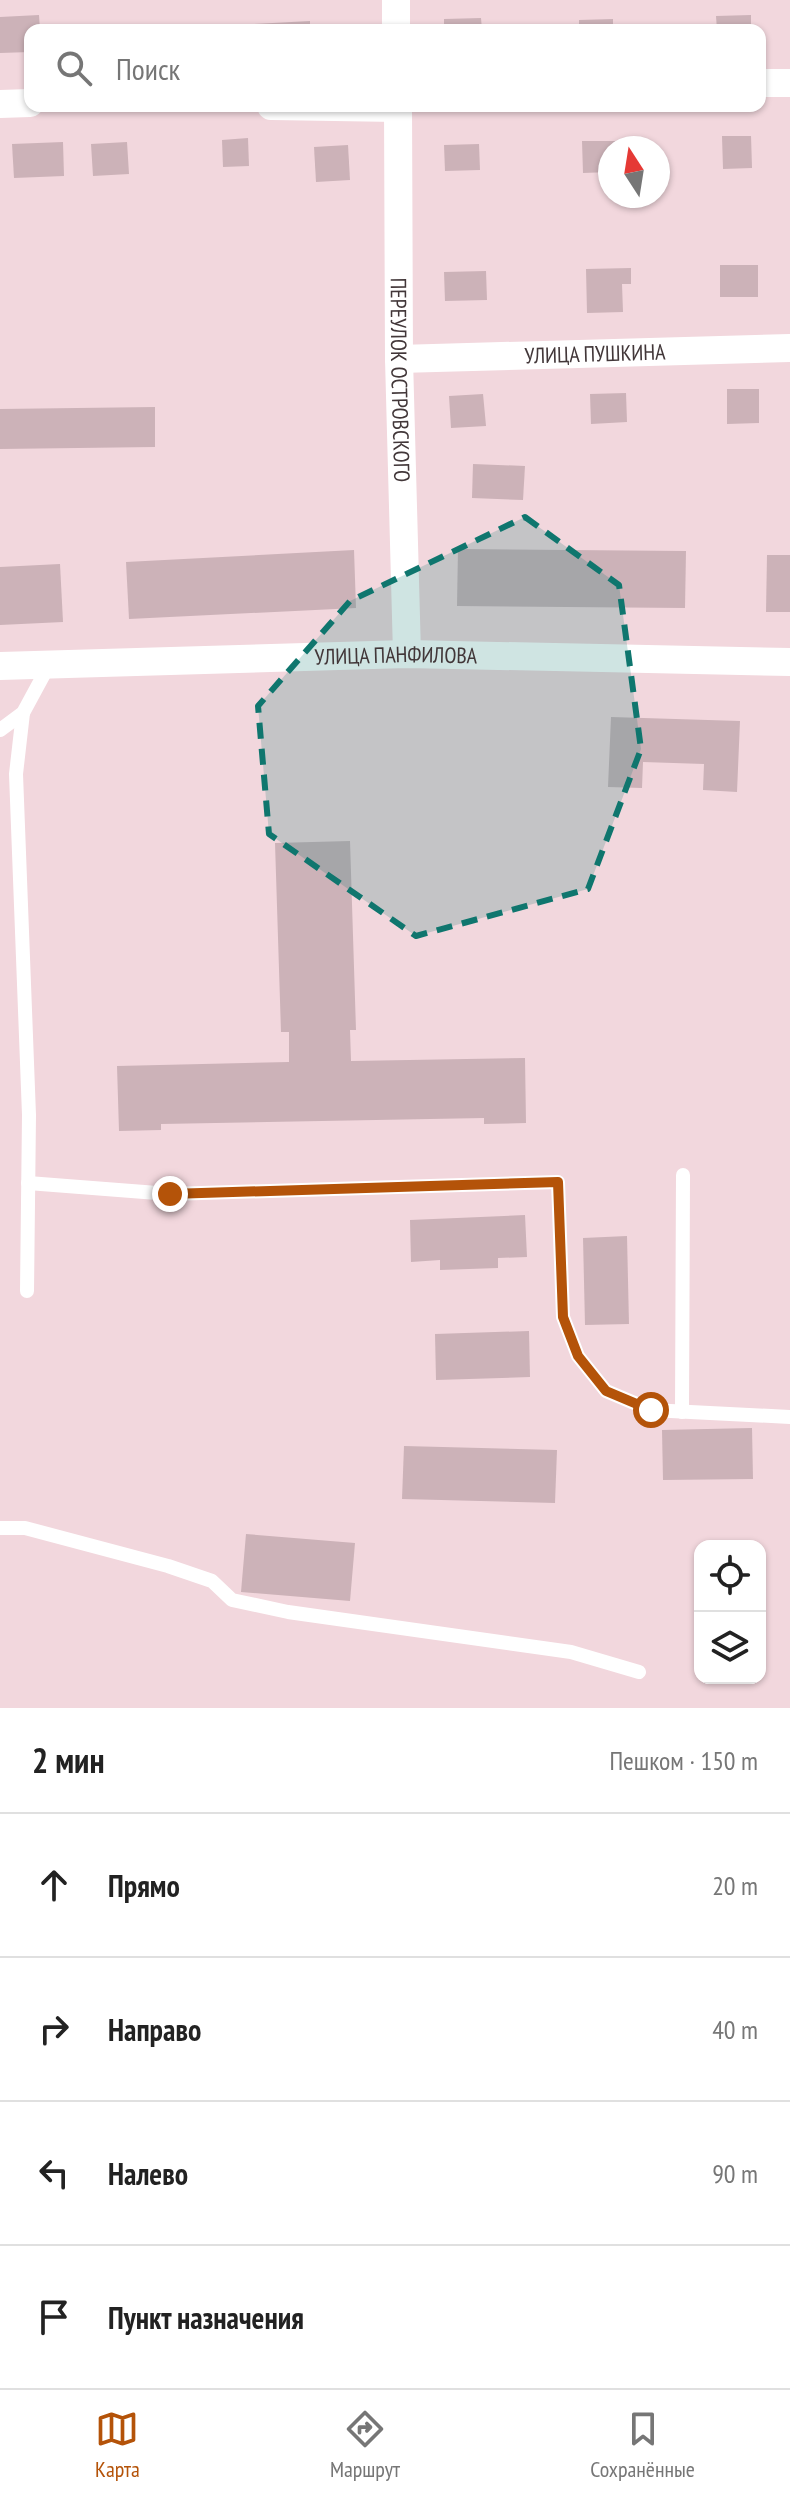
<!DOCTYPE html>
<html lang="ru">
<head>
<meta charset="utf-8">
<style>
  :root { --surface:#fff; --page:#f2f2f2; --text:#222; --muted:#767676; --line:#e0e0e0; --accent:#b45309 }
  body { margin:0; font-family:"PT Sans Narrow",sans-serif; background:var(--page); color:var(--text) }
  .controls { position:absolute; right:24px; bottom:24px; display:grid; overflow:hidden; border-radius:16px; box-shadow:0 2px 6px #0004 }
  .controls button { width:72px; height:72px; display:grid; place-items:center; padding:0; border:0; border-bottom:2px solid var(--line); background:var(--surface); color:var(--text); font:40px sans-serif }
  .compass { position:absolute; left:598px; top:136px; width:72px; height:72px; border-radius:50%; background:var(--surface); box-shadow:0 2px 6px #0004; rotate:348deg }
  .stop { position:absolute; width:24px; height:24px; margin:-18px; border:6px solid #b45309; border-radius:50%; background:#fff }
  .stop.end { background:#b45309; border-color:#fff; box-shadow:0 2px 8px #0008 }
  .list { margin:0; padding:0; list-style:none }
  h2 { display:flex; justify-content:space-between; align-items:center; height:104px; margin:0; padding:0 32px; font-size:34px }
  h2 small { font-size:26px; font-weight:400; color:var(--muted) }
  .list li { display:grid; grid-template-columns:52px 1fr auto; gap:24px; align-items:center; box-sizing:border-box; height:144px; padding:0 32px; border-top:2px solid var(--line) }
  .list b { display:block; font-size:30px; white-space:nowrap }
  .list em { font-size:26px; font-style:normal; color:var(--muted) }
  .icon { flex:none; width:44px; height:44px; fill:none; stroke:currentColor; stroke-width:2; stroke-linecap:round; stroke-linejoin:round }
  .map { position:relative; flex:none; width:790px; height:1708px; overflow:hidden }
  .search { position:absolute; background:var(--surface); box-shadow:0 2px 6px #0004; left:24px; right:24px; top:24px; height:88px; display:flex; align-items:center; gap:20px; box-sizing:border-box; padding:0 28px; border-radius:16px; color:var(--muted); font-size:30px }
  .sheet { height:680px; background:var(--surface) }
  nav { display:flex; justify-content:space-around; align-items:center; box-sizing:border-box; height:112px; border-top:2px solid var(--line); background:var(--surface); font-size:22px; color:var(--muted) }
  nav a { display:grid; justify-items:center; gap:4px }
  nav .on { color:var(--accent) }
  .map>svg:first-child { display:block }
  .building { fill:#ccb2b8 }
  .lines { fill:none; stroke-linecap:round; stroke-linejoin:round }
  .service { stroke:#fff; stroke-width:14 }
  .minor { stroke:#fff; stroke-width:28 }
  .route { stroke:#b45309; stroke-width:10 }
  .marked { fill:#0f766e; fill-opacity:0.2; stroke:#0f766e; stroke-width:6; stroke-dasharray:16 10; stroke-linejoin:round }
  .labels { text-anchor:middle; stroke-width:6; stroke-linejoin:round; paint-order:stroke }
  .street-label { font-size:22px; fill:#423739; stroke:#fff }
</style>
</head>
<body>
<div class="map">
<svg width="790" height="1708" viewBox="0 0 790 1708">
  <rect width="100%" height="100%" fill="#f2d7dd"/>
  <!-- building -->
  <g class="building">
    <path d="M39,15l1,15h-10v22l-30,1v-36z"/>
    <path d="M751,15v15h-34l-1,-14z"/>
    <path d="M481,18l1,12h-38v-11z"/>
    <path d="M613,19v11h-34v-10z"/>
    <path d="M310,21v9h-56v-6z"/>
    <path d="M722,136h29l1,32 -29,1z"/>
    <path d="M248,138l1,28 -26,1 -1,-27z"/>
    <path d="M582,141h33v7h-5v24l-27,1z"/>
    <path d="M63,142l1,34 -50,2 -2,-34z"/>
    <path d="M127,142l2,32 -36,2 -2,-32z"/>
    <path d="M479,144l1,26 -35,1 -1,-26z"/>
    <path d="M348,145l2,35 -34,2 -2,-35z"/>
    <rect x="720" y="265" width="38" height="32"/>
    <path d="M631,268v16h-9l1,28 -36,1 -1,-44z"/>
    <path d="M486,271l1,29 -42,1 -1,-29z"/>
    <path d="M727,389h32v34l-32,1z"/>
    <path d="M626,393l1,29 -36,2 -1,-30z"/>
    <path d="M483,394l3,32 -35,2 -2,-32z"/>
    <path d="M155,407v40l-155,2v-40z"/>
    <path d="M473,464l52,2 -2,34 -51,-2z"/>
    <path d="M458,549l228,2 -1,57 -228,-2z"/>
    <path d="M354,550l2,58 -227,11 -3,-57z"/>
    <path d="M767,555h23v57h-24z"/>
    <path d="M60,564l3,58 -63,3v-58z"/>
    <path d="M611,717l129,4 -3,71 -34,-2 1,-26 -61,-2 -1,26 -34,-1z"/>
    <path d="M350,841l6,189h-6l1,31 174,-3 1,65 -42,1v-6l-323,6v6l-42,1 -2,-65 172,-4v-30h-8l-6,-189z"/>
    <path d="M525,1215l2,42 -29,1v10l-58,2v-10l-29,2 -1,-42z"/>
    <path d="M627,1236l2,88 -44,1 -2,-87z"/>
    <path d="M529,1331l1,46 -94,3 -1,-46z"/>
    <path d="M752,1428l1,51 -90,1 -1,-50z"/>
    <path d="M404,1446l153,4 -2,53 -153,-4z"/>
    <path d="M246,1534l109,9 -5,58 -109,-9z"/>
  </g>
  <g class="lines">
    <!-- service -->
    <g class="service">
      <path d="M23,713l-7,61 13,341 -2,176"/>
      <path d="M0,730l23,-17 26,-48"/>
      <path d="M28,1183l142,11 388,-12 5,135 15,39 28,35 45,19 139,7"/>
      <path d="M682,1412l1,-237"/>
      <path d="M0,1528h25l143,38 44,15 20,19 56,12 283,40 68,20"/>
    </g>
    <!-- minor -->
    <g class="minor">
      <path d="M396,0v30"/>
      <path d="M760,83h30"/>
      <path d="M0,104l30,-1"/>
      <path d="M271,106l127,2"/>
      <path id="s1" d="M398,106l1,253 8,295"/>
      <path id="s2" d="M399,359l391,-11"/>
      <path id="s3" d="M0,666l407,-12 383,8"/>
    </g>
  </g>
  <g class="lines">
    <!-- route -->
    <path class="route" d="M170,1194l388,-12 5,135 15,39 28,35 45,19"/>
  </g>
  <!-- marked area -->
  <path class="marked" d="M525,517l94,68 22,164 -53,140 -172,47 -147,-102 -11,-128 92,-105z"/>
  <g class="labels">
    <!-- street labels -->
    <g class="street-label">
      <text dy="8" stroke="none"><textPath href="#s2" startOffset="196">УЛИЦА ПУШКИНА</textPath></text>
      <text dy="8" stroke="none"><textPath href="#s1" startOffset="274">ПЕРЕУЛОК ОСТРОВСКОГО</textPath></text>
      <text dy="8" stroke="none"><textPath href="#s3" startOffset="396">УЛИЦА ПАНФИЛОВА</textPath></text>
    </g>
  </g>
</svg>
<div class="controls">
<button><svg class="icon" aria-label="locate" viewBox="0 0 24 24"><circle cx="12" cy="12" r="6"/><path d="M12 2v4M12 18v4M2 12h4M18 12h4"/></svg></button>
<button><svg class="icon" aria-label="layers" viewBox="0 0 24 24"><path d="M12 4l9 5-9 5-9-5zM3 14l9 5 9-5"/></svg></button>
</div>
<svg class="compass" viewBox="-18 -18 36 36"><path d="M0-13l5 13h-10z" fill="#e53935"/><path d="M0 13l5-13h-10z" fill="#767676"/></svg>
<div class="stop" style="left:651px;top:1410px"></div>
<div class="stop end" style="left:170px;top:1194px"></div>
<div class="search"><svg class="icon" aria-label="search" viewBox="0 0 24 24"><circle cx="10" cy="10" r="6"/><path d="M15 15l6 6"/></svg>Поиск</div>
</div>
<section class="sheet">
<h2>2 мин<small>Пешком · 150 m</small></h2>
<ul class="list">
<li><svg class="icon" aria-label="ahead" viewBox="0 0 24 24"><path d="M12 20V5M6 11l6-6 6 6"/></svg><div><b>Прямо</b></div><em>20 m</em></li>
<li><svg class="icon" aria-label="right" viewBox="0 0 24 24"><path d="M7 20v-9h11M14 6l5 5-5 5"/></svg><div><b>Направо</b></div><em>40 m</em></li>
<li><svg class="icon" aria-label="left" viewBox="0 0 24 24"><path d="M17 20v-9H6M10 6l-5 5 5 5"/></svg><div><b>Налево</b></div><em>90 m</em></li>
<li><svg class="icon" aria-label="arrive" viewBox="0 0 24 24"><path d="M6 21V4h12l-3 4 3 4H6"/></svg><div><b>Пункт назначения</b></div></li>
</ul>
</section>
<nav>
<a class="on"><svg class="icon" aria-label="map" viewBox="0 0 24 24"><path d="M3 6l6-2 6 2 6-2v14l-6 2-6-2-6 2zM9 4v14M15 6v14"/></svg>Карта</a>
<a><svg class="icon" aria-label="directions" viewBox="0 0 24 24"><path d="M12 3l9 9-9 9-9-9zM9 14v-3h6M13 9l2 2-2 2"/></svg>Маршрут</a>
<a><svg class="icon" aria-label="saved" viewBox="0 0 24 24"><path d="M7 4h10v16l-5-4-5 4z"/></svg>Сохранённые</a>
</nav>
</body>
</html>
